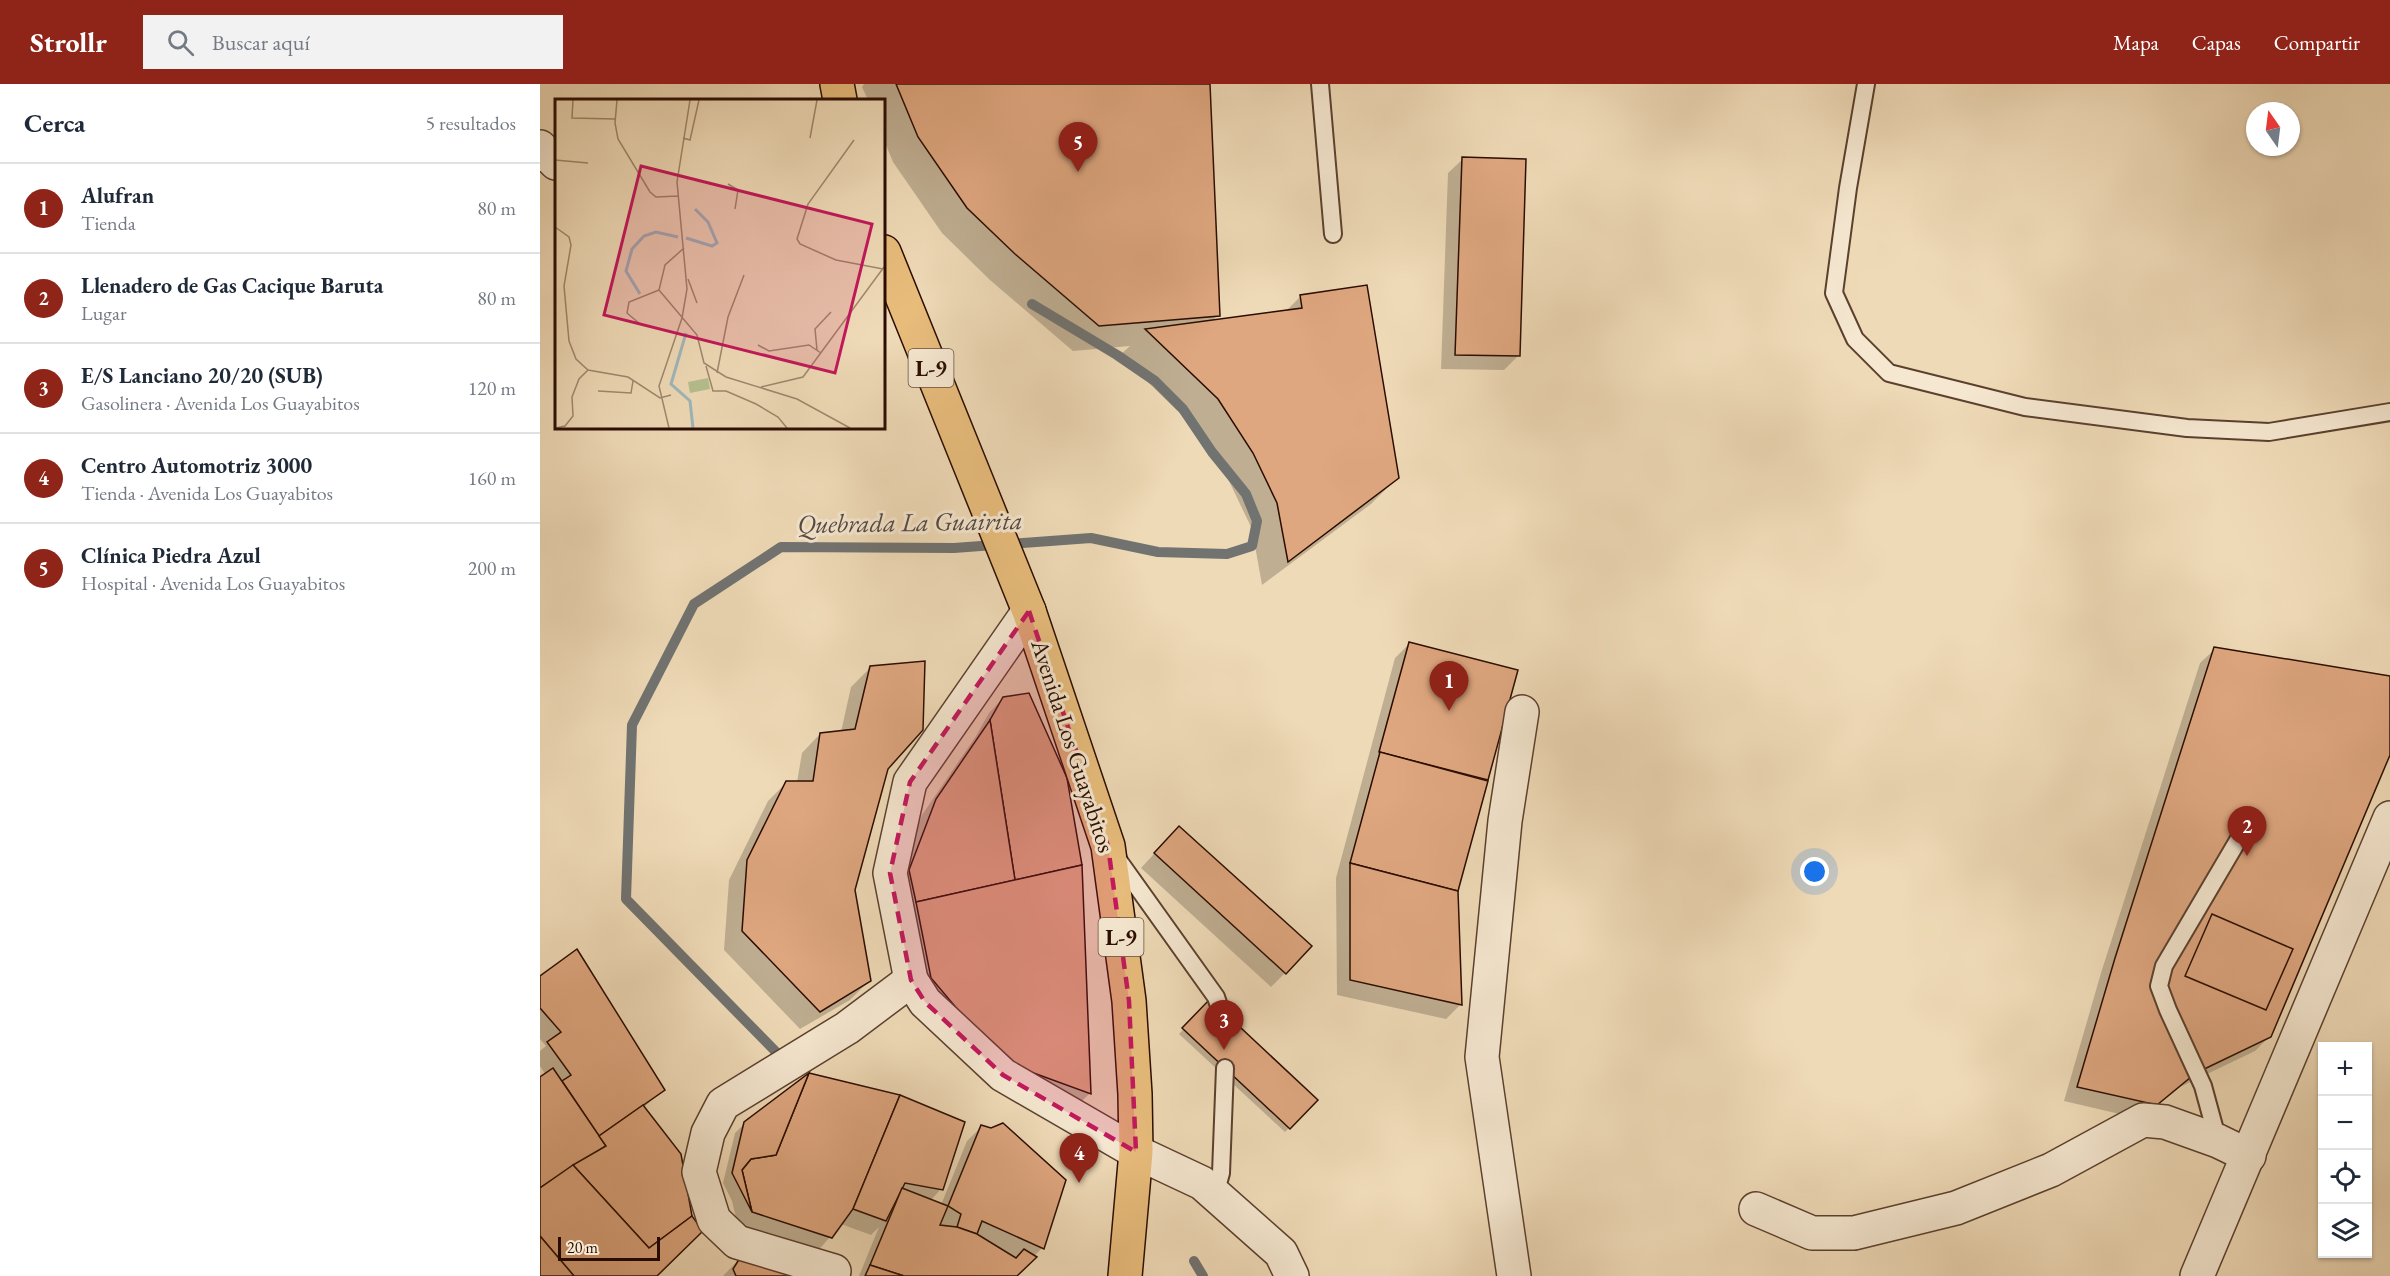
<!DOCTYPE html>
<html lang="es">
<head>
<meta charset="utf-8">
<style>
  :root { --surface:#fff; --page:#f2f2f3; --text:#1f2937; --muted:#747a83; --line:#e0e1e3; --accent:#8f2418 }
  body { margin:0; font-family:"EB Garamond",serif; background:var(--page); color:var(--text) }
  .controls { position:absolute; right:18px; bottom:18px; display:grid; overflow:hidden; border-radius:0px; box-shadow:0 2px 4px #0004 }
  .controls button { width:54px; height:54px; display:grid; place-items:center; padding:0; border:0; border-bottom:2px solid var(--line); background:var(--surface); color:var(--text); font:30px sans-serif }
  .compass { position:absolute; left:1706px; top:18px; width:54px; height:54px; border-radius:50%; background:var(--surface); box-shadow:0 2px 4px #0004; rotate:346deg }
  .scale { position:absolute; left:18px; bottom:15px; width:102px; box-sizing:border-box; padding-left:6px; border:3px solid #2a0c01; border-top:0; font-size:16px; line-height:21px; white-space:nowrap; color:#2a0c01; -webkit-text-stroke:4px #f5e7d0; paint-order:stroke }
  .you { position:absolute; left:1275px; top:788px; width:21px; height:21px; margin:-15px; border:4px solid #fff; border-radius:50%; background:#1a73e8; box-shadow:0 0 0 9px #1a73e833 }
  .badge { display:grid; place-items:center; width:39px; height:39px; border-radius:50%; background:var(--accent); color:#fff; font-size:20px; font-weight:700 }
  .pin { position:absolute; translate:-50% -50px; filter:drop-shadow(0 2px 3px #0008) }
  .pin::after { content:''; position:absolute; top:32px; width:21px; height:18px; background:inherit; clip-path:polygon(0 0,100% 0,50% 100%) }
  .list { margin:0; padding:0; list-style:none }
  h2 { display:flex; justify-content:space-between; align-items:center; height:78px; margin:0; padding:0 24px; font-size:26px }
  h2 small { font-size:20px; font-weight:400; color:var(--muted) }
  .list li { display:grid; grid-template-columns:39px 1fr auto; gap:18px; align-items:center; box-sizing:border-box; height:90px; padding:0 24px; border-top:2px solid var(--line) }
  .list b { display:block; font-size:22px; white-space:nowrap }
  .list p { margin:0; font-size:20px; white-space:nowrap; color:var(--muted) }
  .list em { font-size:20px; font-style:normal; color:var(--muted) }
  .icon { flex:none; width:33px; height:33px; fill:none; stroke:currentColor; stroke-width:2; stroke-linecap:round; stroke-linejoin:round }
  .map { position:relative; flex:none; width:1850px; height:1192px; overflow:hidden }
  header { display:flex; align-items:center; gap:36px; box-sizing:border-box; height:84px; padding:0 30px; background:var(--accent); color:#fff }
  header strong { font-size:28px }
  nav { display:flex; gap:33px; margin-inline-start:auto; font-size:21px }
  .search { width:420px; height:54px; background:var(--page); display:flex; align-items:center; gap:15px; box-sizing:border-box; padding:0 21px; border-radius:0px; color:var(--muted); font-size:22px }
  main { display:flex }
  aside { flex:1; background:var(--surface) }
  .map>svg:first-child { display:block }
  .shadow { fill:#0003; fill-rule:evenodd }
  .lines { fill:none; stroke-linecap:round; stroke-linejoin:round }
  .stream { stroke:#717371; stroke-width:10 }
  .building { fill:#dfa780; stroke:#2a0c01; stroke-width:1.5 }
  .lane-casing { stroke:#5b402e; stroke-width:20 }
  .street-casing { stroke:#5b402e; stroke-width:36 }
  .primary-casing { stroke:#2a0c01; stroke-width:36 }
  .lane { stroke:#f5e7d0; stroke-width:16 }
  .street { stroke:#f5e7d0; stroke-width:33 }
  .primary { stroke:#e8bd7c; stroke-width:33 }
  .marked { fill:#c2185b; fill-opacity:0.2; stroke:#c2185b; stroke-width:4.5; stroke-dasharray:12 8; stroke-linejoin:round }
  .labels { text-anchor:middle; stroke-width:6; stroke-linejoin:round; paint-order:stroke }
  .shield { fill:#f5e7d0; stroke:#674e3f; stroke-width:1.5 }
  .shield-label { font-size:22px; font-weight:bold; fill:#2a0c01 }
  .street-label { font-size:24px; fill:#2a0c01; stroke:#f5e7d0 }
  .water-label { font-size:26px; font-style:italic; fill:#534842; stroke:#f5e7d0 }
  .inset-river { fill:none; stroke:#a0b7bb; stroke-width:3 }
  .inset-road { fill:none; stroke:#a0886e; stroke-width:1.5 }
  .view { fill:#c2185b; fill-opacity:0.15; stroke:#c2185b; stroke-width:3 }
  .inset-edge { fill:none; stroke:#2a0c01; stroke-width:3 }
</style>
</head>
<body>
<header>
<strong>Strollr</strong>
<div class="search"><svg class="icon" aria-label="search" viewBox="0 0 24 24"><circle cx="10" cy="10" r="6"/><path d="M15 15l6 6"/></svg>Buscar aquí</div>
<nav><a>Mapa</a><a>Capas</a><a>Compartir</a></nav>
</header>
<main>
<aside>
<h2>Cerca<small>5 resultados</small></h2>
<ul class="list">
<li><span class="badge">1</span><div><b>Alufran</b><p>Tienda</p></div><em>80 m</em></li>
<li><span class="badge">2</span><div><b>Llenadero de Gas Cacique Baruta</b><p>Lugar</p></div><em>80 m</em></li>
<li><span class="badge">3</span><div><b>E/S Lanciano 20/20 (SUB)</b><p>Gasolinera · Avenida Los Guayabitos</p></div><em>120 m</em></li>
<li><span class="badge">4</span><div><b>Centro Automotriz 3000</b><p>Tienda · Avenida Los Guayabitos</p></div><em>160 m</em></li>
<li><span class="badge">5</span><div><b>Clínica Piedra Azul</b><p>Hospital · Avenida Los Guayabitos</p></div><em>200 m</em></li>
</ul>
</aside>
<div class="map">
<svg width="1850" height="1192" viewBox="0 0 1850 1192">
  <rect width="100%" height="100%" fill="#efdab7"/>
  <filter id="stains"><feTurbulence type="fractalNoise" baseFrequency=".00333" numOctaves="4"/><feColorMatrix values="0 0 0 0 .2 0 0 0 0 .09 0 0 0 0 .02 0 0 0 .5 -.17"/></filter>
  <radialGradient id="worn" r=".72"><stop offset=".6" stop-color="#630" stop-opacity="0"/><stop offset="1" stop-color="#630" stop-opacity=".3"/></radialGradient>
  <!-- shadow -->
  <g class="shadow">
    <path d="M324,0h345l9,231 -7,7 74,-10 16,-16 96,182 -26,26 -109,81 -10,-56 -24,-50 -36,-54 -72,-70 10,-9 -57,5 -83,-71 -48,-47 -49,-71 -9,-22v-40h-16l-6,-13z"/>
    <path d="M923,75l55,197 -14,14 -63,-1 7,-196z"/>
    <path d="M870,559l106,28 -59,220 3,114 -14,14 -109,-24 -1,-117 59,-220z"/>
    <path d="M1675,565l175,28v74l-120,285 -15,15 -75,36 -39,32 -77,-18 37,-128 99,-310z"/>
    <path d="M330,584l-17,222 16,91 -19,19 -50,29 -76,-79 5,-70 39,-79 19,-19h10l5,-29 18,-19 21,-2 10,-45z"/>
    <path d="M463,614l78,167 8,229 -18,18 -159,-115 -16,-111 26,-71 54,-79 13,-23z"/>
    <path d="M625,758l120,131 -14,14 -130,-119z"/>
    <path d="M0,894l123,112 -20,18 12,168h-115v-197l6,-4 -6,-9v-15l6,-5 -6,-7z"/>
    <path d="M670,917l106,99 -31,32 -106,-98z"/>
    <path d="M205,1039l196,66 -11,12 11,4 26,-64 14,-14 61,121 -27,28h-156l20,-49 -8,8 -30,-11 -24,28 -79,-26 -6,-25 -9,-18 12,-50zM399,1139l8,5 -10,-1z"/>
    <path d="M204,1170l56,22h-77z"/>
  </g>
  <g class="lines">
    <!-- stream -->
    <g class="stream">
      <path d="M239,971l-153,-156 6,-174 62,-121 87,-57 173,1 137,-10 67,14 69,2 25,-8 5,-25 -11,-27 -34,-42 -29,-43 -28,-28 -38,-26 -85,-51"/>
      <path d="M654,1177l9,15"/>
    </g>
  </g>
  <!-- building -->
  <g class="building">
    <path d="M356,0h314l10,232 -121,10 -84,-72 -48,-46 -49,-71z"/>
    <path d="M922,73l64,2 -6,197 -65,-1z"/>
    <path d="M827,201l32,193 -111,84 -11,-59 -24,-50 -35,-54 -73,-70 157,-21 -2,-13z"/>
    <path d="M869,558l109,28 -30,110 -109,-28z"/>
    <path d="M1674,563l176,29v79l-119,282 -75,36 -39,32 -80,-18 38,-129z"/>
    <path d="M385,577l-2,69 -35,39 -33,121 16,91 -51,31 -78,-81 5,-71 39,-79h27l7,-48 35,-4 15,-63z"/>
    <path d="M489,609l38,85 15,87 -67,15 -25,-160 13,-23z"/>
    <path d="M450,636l25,160 -99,22 -7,-32 27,-71z"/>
    <path d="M840,668l108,29 -30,110 -108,-28z"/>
    <path d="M639,742l133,120 -26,28 -132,-121z"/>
    <path d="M810,779l108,28 4,114 -112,-25z"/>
    <path d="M542,781l9,229 -71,-26 -50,-44 -39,-46 -15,-76z"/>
    <path d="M1672,830l81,35 -27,61 -81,-34z"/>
    <path d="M37,865l88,141 -66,46 -37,-55 9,-6 -24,-33 14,-10 -21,-24v-32z"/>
    <path d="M670,915l108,101 -28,29 -108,-101z"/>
    <path d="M13,984l53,78 -66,42v-111z"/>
    <path d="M269,989l91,22 -47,114 -21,29 -80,-26 -10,-42 9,-11 25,-4z"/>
    <path d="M269,989l-33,82 -25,4 -9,11 10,42 -20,-39 12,-51z"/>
    <path d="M360,1011l65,27 -22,68 -38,-7 -19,38 -33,-12z"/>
    <path d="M103,1021l38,49 11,62 -43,32 -76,-83 33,-19 -7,-10z"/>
    <path d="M463,1039l63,57 -22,69 -62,-28 -5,13 -20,-7 4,-13 -13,-8 33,-81 10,3z"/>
    <path d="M33,1081l76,83 43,-32 11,15 -46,45h-83l-34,-40v-48z"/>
    <path d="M362,1104l46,18 -8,19 17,2 20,7 39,24 8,-9 13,8 -20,19h-113l-34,-11z"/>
    <path d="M0,1152l34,40h-34z"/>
    <path d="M203,1169l59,23h-66l-3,-7z"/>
    <path d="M330,1181l34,11h-39z"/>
  </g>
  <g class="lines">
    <!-- lane casing -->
    <g class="lane-casing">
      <g id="lane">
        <path d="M780,0l13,150"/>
        <path d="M1326,0l-18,104 -14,105 21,46 34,34 136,34 162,21 82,4 121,-20"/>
        <path d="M576,773l100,140 4,12"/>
        <path d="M1678,1057l-15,-55 -35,-76 -9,-24 5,-20 83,-141"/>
        <path d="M675,1111l6,-22 4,-105"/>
      </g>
    </g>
    <!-- street casing -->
    <g class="street-casing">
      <g id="street">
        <path d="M0,63l16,16"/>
        <path d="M489,527l-119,171 -20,91 21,107 14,22 78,73 133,77 66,31 79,70 11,23"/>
        <path d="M1216,1125l56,24h42l102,-25 95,-38 92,-50 22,2 53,19 31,15"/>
        <path d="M294,1187l-97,-29 -23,-22 -15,-48 9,-39 15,-29 124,-76 64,-48"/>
        <path d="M974,1192l-32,-219 23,-236 17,-109"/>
        <path d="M1657,1192l193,-458"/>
      </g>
    </g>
    <!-- primary casing -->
    <g class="primary-casing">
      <g id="primary">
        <path d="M297,0l3,16"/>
        <path d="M344,168l145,359 79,235 21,155 6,93 1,58 -11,124"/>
      </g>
    </g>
    <!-- lane -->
    <use href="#lane" class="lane"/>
    <!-- street -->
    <use href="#street" class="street"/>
    <!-- primary -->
    <use href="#primary" class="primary"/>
  </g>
  <!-- marked area -->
  <path class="marked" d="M489,527l79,235 21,155 7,151 -133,-77 -78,-73 -14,-22 -21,-107 20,-91z"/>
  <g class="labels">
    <!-- shield labels -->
    <g class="shield">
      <rect x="368.5" y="265" width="45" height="38" rx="4.5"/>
      <rect x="558.5" y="834" width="45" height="38" rx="4.5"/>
    </g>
    <g class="shield-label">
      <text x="391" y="292">L-9</text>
      <text x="581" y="861">L-9</text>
    </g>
    <!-- street labels -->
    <g class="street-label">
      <text transform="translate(533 662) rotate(72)" y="8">Avenida Los Guayabitos</text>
    </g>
    <!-- water labels -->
    <g class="water-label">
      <text transform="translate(370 438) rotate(-1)" y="9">Quebrada La Guairita</text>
    </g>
  </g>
  <!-- overview -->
  <g transform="translate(15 15)">
    <rect width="330" height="330" fill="#efdab7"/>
    <path d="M153,279l2,11 -20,4 -2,-11z" fill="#b6c090"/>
    <path class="inset-river" d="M131,139l26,8 5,-3 -9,-21 -13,-13M85,195l-14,-23 6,-22 12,-13 12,-4 22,5M131,234l-15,51 19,17 3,27"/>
    <path class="inset-road" d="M18,1l-1,18 43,1M62,1l-2,23 3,16 32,53 6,5 22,-1M128,39l7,2 9,-40M255,39l7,-38M299,41l-46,64 -11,35 3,5 36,16 47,9M0,61l33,3M173,85l10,6 -3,19M0,128l14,10 2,8 -7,41 5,55 7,18 12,11 40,7 32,21 11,-3M129,149l-19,17 -6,25 38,45 7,28 22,14 71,22 53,29M133,180l9,24M85,225l-13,-11 2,-11 30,-12M203,246l11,6 40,-6 12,8M262,251l-2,-21 16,-17M151,267l7,25h13l30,13 22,13 9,11M162,274l11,-56 16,-42M206,288l42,-10 81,-110M43,292l33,2 2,-12M1,329l9,-2 8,-10 -1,-19 7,-18 9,-9M114,329l-10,-42 23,-68 5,-29 -10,-107 13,-82"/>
    <path class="view" d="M86,67l231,58 -37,149 -231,-58z"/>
    <rect width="330" height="330" class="inset-edge"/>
  </g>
  <rect width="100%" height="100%" filter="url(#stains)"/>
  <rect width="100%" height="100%" fill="url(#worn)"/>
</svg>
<div class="controls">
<button>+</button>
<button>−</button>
<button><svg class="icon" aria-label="locate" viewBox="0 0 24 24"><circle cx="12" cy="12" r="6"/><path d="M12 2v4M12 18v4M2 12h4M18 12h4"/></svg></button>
<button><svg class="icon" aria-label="layers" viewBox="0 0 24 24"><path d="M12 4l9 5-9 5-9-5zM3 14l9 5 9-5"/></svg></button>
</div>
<svg class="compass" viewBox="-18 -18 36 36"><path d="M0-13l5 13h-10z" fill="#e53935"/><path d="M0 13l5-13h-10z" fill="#747a83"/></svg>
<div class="scale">20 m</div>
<div class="you"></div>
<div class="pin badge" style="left:909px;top:627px">1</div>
<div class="pin badge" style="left:1707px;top:772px">2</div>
<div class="pin badge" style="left:684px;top:966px">3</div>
<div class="pin badge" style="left:539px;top:1099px">4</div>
<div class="pin badge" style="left:538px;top:88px">5</div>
</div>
</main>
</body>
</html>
